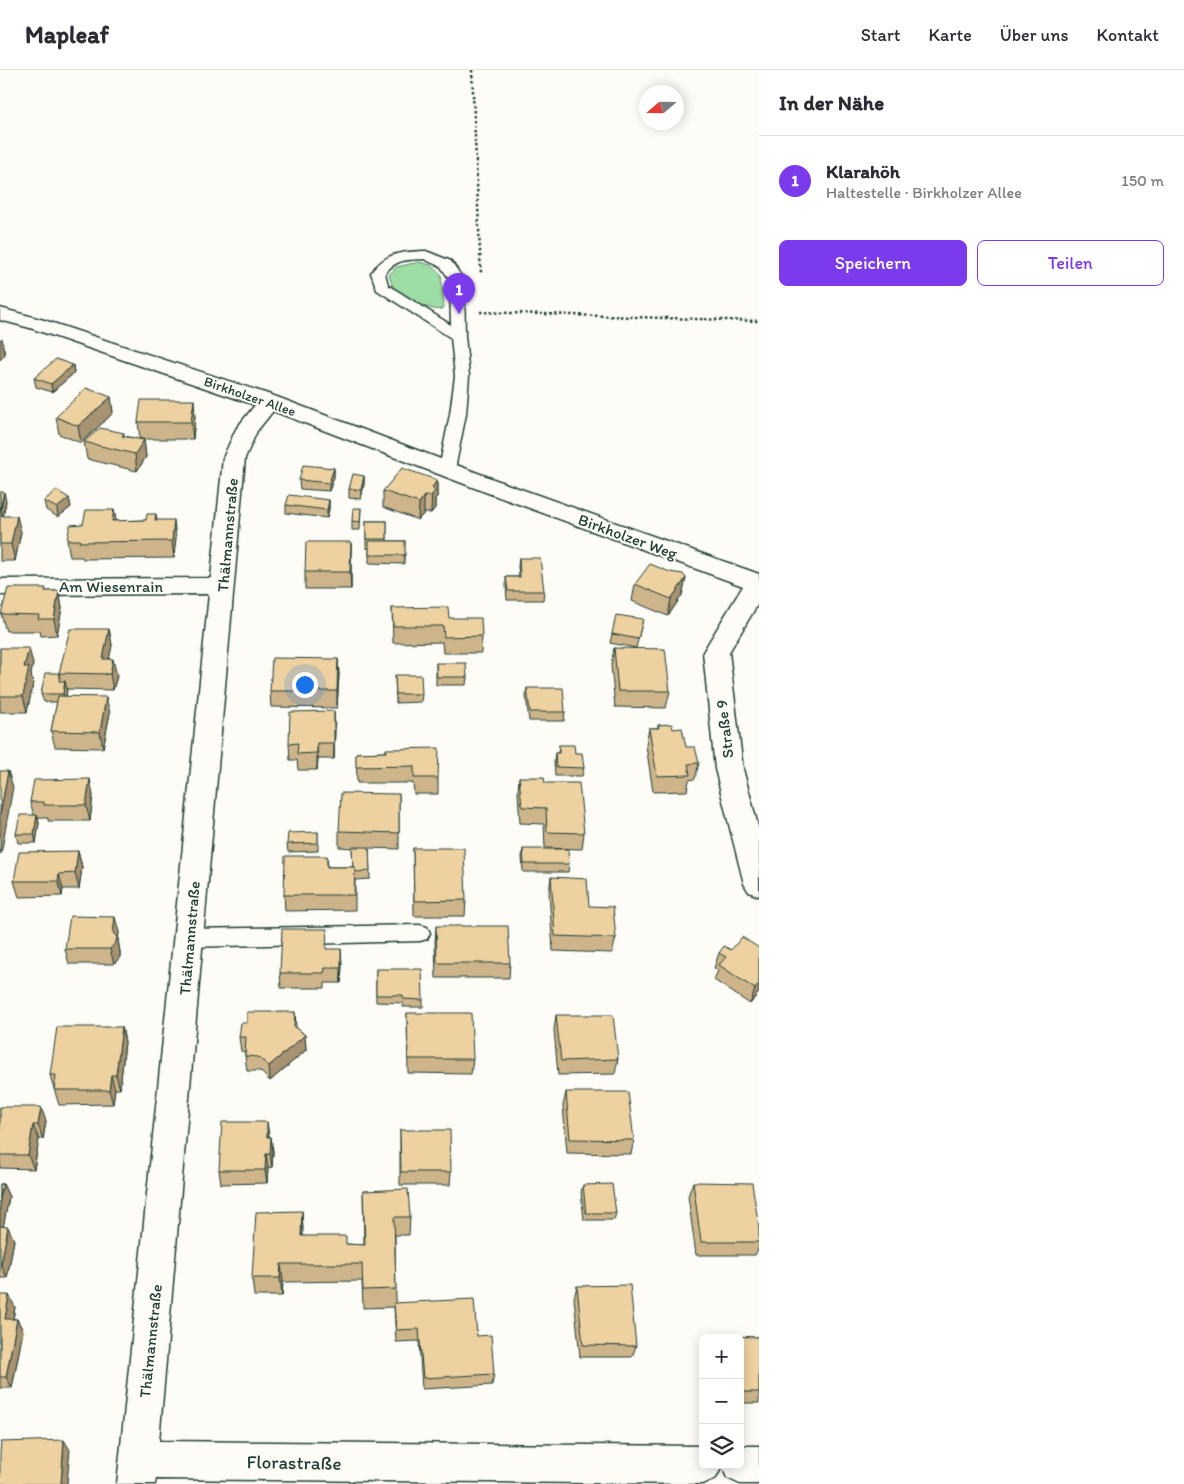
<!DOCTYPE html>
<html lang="de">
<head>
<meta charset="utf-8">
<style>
  :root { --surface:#fff; --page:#f2f2f3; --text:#2b2b33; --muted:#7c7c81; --line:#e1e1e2; --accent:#7c3aed }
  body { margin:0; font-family:Itim,sans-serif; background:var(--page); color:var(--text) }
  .controls { position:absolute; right:15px; bottom:15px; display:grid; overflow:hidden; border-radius:8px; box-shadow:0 2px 12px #0003 }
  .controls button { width:45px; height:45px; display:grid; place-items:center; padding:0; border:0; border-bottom:1px solid var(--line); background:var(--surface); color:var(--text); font:25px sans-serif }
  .compass { position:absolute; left:639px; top:15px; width:45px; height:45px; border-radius:50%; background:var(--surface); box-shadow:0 2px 12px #0003; rotate:250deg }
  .you { position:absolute; left:304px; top:614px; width:18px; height:18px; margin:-12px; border:4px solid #fff; border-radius:50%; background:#1a73e8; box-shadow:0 0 0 8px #1a73e833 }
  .badge { display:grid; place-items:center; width:32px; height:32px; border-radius:50%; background:var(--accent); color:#fff; font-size:16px; font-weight:700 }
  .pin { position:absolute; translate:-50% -41px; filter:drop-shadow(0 1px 2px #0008) }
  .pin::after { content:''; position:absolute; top:26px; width:18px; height:15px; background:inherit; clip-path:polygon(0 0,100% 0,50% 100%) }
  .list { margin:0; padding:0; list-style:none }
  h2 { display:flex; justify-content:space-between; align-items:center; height:65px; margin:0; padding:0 20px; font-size:21px }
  h2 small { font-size:16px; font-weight:400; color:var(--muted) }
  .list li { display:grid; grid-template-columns:32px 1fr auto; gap:15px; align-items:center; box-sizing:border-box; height:90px; padding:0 20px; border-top:1px solid var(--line) }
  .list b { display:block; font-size:19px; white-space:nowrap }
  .list p { margin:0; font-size:16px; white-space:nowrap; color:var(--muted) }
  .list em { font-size:16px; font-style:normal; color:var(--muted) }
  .actions { display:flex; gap:10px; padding:15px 20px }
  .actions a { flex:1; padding:11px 0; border:1px solid var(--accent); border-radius:8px; text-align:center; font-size:18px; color:var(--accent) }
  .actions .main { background:var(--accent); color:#fff }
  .icon { flex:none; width:28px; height:28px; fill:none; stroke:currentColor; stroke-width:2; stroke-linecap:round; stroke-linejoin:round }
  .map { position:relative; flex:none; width:759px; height:1414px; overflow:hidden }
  header { display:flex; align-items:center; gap:30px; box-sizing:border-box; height:70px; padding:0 25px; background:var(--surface); border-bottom:1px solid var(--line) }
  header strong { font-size:24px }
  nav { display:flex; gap:28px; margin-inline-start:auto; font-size:18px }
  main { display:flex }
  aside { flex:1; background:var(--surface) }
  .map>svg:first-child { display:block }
  .green { fill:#9ddca4; stroke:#5e8c6c }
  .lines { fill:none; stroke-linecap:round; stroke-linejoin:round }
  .service-casing { stroke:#1f3d34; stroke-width:3 }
  .minor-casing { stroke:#1f3d34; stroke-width:3 }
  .path { stroke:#1f3d34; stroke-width:2.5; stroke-dasharray:2.5 2.5; stroke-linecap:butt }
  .service { fill:#fdfcf7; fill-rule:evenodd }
  .minor { fill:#fdfcf7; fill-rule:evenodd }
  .wall { fill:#cdb48a; stroke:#1f3d34 }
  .shaded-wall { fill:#a79271; stroke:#1f3d34 }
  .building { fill:#eed1a1; stroke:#1f3d34 }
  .labels { text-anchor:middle; stroke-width:4; stroke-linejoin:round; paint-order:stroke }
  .far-street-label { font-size:14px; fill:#1f3d34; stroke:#fdfcf7 }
  .street-label { font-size:16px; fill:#1f3d34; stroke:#fdfcf7 }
  .near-street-label { font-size:19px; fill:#1f3d34; stroke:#fdfcf7 }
</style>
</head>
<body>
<header>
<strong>Mapleaf</strong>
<nav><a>Start</a><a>Karte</a><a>Über uns</a><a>Kontakt</a></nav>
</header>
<main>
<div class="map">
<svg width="759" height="1414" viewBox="0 0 759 1414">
  <rect width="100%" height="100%" fill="#fdfcf7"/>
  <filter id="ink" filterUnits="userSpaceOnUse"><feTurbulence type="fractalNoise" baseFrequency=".02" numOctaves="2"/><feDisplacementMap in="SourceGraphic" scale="10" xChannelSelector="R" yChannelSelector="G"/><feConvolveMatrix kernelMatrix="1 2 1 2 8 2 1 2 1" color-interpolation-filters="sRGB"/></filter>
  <g filter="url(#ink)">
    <!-- green -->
    <path class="green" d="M419,192l12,3 10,9 3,34c-13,7 -38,-13 -51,-20l-4,-13 7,-8z"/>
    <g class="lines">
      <!-- service casing -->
      <g class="service-casing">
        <g id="service">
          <path d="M426,181l25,10 13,19 1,56 4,40 -3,38 -11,55 -2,4h-12l-2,-4 11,-55 5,-38 -4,-38 -74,-48 -6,-17c15,-21 31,-21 55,-22zM424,189l17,8 9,13 1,45 -63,-40 -3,-12c12,-14 21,-13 39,-14z"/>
          <path d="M420,855l7,2 3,6 -3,6 -7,2 -231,6 -7,-3 -3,-6 3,-6 7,-3z"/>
        </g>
      </g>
      <!-- minor casing -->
      <g class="minor-casing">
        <path id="minor" d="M0,238l44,12 233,77 227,86 255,91v28l-30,50 14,117 16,61v66l-10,-4 -5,-8 -29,-115 -12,-117 40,-66 -255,-93 -215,-82 -16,20 -12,27 -86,983 544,5v19h37v-19h19v38h-19l-13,-6 -5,-12 -6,12 -13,6 -547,-5 -1,5h-38l92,-890 -209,1v-16l211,-1 12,-120 13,-29 19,-24 -225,-77 -30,-8z"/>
      </g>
      <!-- path -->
      <g class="path">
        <path d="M472,0l9,204"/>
        <path d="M480,242l279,9"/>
      </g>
      <!-- service -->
      <use href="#service" class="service"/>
      <!-- minor -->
      <use href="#minor" class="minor"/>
    </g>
    <!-- wall -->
    <g class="wall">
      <path d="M73,295l1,8 -22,19 -16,-5 -2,-9z"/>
      <path d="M111,327l2,16 -32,30 -22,-9 -3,-17z"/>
      <path d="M195,346l-2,23h-53l-2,-17z"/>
      <path d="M124,363v3l20,4 2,17 -9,14 -50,-12 -3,-17z"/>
      <path d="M334,398v9l-5,14 -29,-2 -1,-9z"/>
      <path d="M364,406v8l-3,15 -12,-1v-9z"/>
      <path d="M437,410v17l-2,2v9l-4,5h-7l-6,7 -35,-13v-16z"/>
      <path d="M0,422l6,9 -3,15 18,16 -6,29h-15z"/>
      <path d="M69,428l2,9 -13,10 -12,-7 -2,-9z"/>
      <path d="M329,430v9l-2,9 -41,-5v-8z"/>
      <path d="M361,438l-1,22h-8v-9z"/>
      <path d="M114,440l2,11 30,-1 10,-6 1,6 19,17 -2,21 -91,1 -1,-2h-12l-3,-17 16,-16z"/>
      <path d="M366,451h21v20h18l-1,23 -35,-1v-15h-3z"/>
      <path d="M351,472v47h-46v-17z"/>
      <path d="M519,488l25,33 -1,9h-36l-1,-14v-9h13l-1,-11z"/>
      <path d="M686,508l-4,17 -14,21 -36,-15 3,-17z"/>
      <path d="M46,521h13l3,17 -5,27 -16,1 -1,-5h-34l-5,-17z"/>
      <path d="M392,538l57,10 33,18 -1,17h-38l-1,-11 -49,1z"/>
      <path d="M643,549l-7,29 -26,-5 2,-9z"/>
      <path d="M109,559l3,16 -3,14 8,17 -4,14 -46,-1 -1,7 44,17 -7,35 -48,-1 -4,-16 6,-29h-13l-3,-8 18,-21z"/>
      <path d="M0,578l33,16 -2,10 2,10 -6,28h-27z"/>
      <path d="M614,578l56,43 -4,17 -51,-1 -4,-42z"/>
      <path d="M338,589l1,16 -2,33 -66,-1 -1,-16z"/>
      <path d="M436,593l31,14 -1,8h-30z"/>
      <path d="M395,605l27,19 -1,8 -25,1z"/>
      <path d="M527,618l38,24 -1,9h-35l-3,-25z"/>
      <path d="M658,655l15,4 13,18 13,16 -4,16 -6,1 -2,11 -34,1 -7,-47 3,-17h9z"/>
      <path d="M335,658l-1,31h-16l-1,11h-19l-1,-10h-7l-1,-16z"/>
      <path d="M559,675l16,8 9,15 -2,8h-27l-1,-15 1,-8h3z"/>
      <path d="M386,679l52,29v16h-24l-1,-11h-56l-1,-30 30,-1z"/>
      <path d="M519,707l26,6 39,50 -2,16 -37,-1 -1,-24 -24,-1 -2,-30z"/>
      <path d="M399,724v55l-30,-1 1,31 -15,1v30l-70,1 -1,-16 43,-39 1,11h25l-1,-19 -13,-1v-16z"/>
      <path d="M93,725l-3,26h-42v-3h-10l1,5 -3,20h-18l-2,-9 18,-19 -4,-13z"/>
      <path d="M318,762v19l-30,1 -1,-8z"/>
      <path d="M413,778l53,52 -1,16h-51z"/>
      <path d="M523,779l46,15 -1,8h-45l-1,-15z"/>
      <path d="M78,781l4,16 -3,22h-16l-1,7 -43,1 -5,-16z"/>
      <path d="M551,807l38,29 27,32 -4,15 -59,-2 -4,-58z"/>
      <path d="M436,856l74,37 -1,15h-73l-1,-36z"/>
      <path d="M119,862l-1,8 2,12v5l-6,7h-45l-4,-15z"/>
      <path d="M759,878v44l-9,12 -36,-24 4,-10 -4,-2 5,-15 12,-3z"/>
      <path d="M327,879l15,15 -1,19h-16v5h-44l-1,-15z"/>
      <path d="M376,899l47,31v7h-20v-4l-27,-1z"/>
      <path d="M295,942l1,15 9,8 1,15 -36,31 -10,-10h-13l-2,-15v-4l-4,-1 -2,-14 8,-14z"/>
      <path d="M407,943l66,46 -2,15 -63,-1z"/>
      <path d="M556,945l62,44 -3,15 -57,1 -4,-45z"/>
      <path d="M122,957l3,15 -5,47h-5l-2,15 -54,1 -9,-30z"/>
      <path d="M566,1022l68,48 -3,14 -64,-1 -4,-47z"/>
      <path d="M0,1037l46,14 -3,18h-4l-5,30 -34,-1z"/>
      <path d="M400,1060l51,42 -1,13h-50z"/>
      <path d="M269,1065v2h2l2,14 -1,17 -4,-1 -1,16 -46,1 -2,-14z"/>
      <path d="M693,1112l66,46v20l-4,7h-59l-8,-59z"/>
      <path d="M0,1114h3l6,13 -6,29 11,14 -7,38h-7z"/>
      <path d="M583,1115l33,28 -2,7h-30l-3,-28z"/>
      <path d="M363,1121l47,26 -1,18h-14l1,68 81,33 17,38 -2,11 -70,4 -3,-48 -23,1 -2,-35 -31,1 -1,-27 -79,1 -1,14h-28l-2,-18 50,-67 1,25 43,8 18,1z"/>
      <path d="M577,1216l59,60 -4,11h-52l-6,-59z"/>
      <path d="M0,1225l15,12 -2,12h4l6,12 -11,57h-12z"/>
      <path d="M716,1266l43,1v66h-19v-65h-25z"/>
    </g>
    <!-- shaded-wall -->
    <g class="shaded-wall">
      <path d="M2,268l3,17 -5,5v-20z"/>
      <path d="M73,295l1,8 -22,19 -1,-8z"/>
      <path d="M111,327l2,16 -32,30 -3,-17z"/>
      <path d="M194,330l1,16 -2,23 -2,-17z"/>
      <path d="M144,370l2,17 -9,14 -2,-17z"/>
      <path d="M334,398v9l-5,14v-8z"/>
      <path d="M364,406v8l-3,15v-9z"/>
      <path d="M437,410v17l-2,2v9l-4,5 1,-25z"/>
      <path d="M4,422l2,9 -3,17 -2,-8z"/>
      <path d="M424,426v17l-6,7 1,-17z"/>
      <path d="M69,428l2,9 -13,10 -1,-9z"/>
      <path d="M329,430v9l-2,9v-8z"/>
      <path d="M114,440l3,16 -5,-5z"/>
      <path d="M17,446l4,16 -6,29 -4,-17z"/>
      <path d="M174,450l2,17 -2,21 -2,-17z"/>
      <path d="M351,472v47l-1,-17z"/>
      <path d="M686,508l-4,17 -14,21 3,-17z"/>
      <path d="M59,521l3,17 -5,27 -3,-16z"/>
      <path d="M109,559l3,16 -6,30 -3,-16z"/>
      <path d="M29,578l4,16 -2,10 2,10 -6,28 -4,-16 1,-29z"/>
      <path d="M113,589l4,17 -4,14 -3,-16z"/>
      <path d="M338,589l1,16 -2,33v-17z"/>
      <path d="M65,611l2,9 -2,12 -2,-8z"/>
      <path d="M106,627l4,16 -7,35 -3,-16z"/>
      <path d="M334,641l1,17 -1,31z"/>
      <path d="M317,673l1,16 -1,11z"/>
      <path d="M8,701l5,16 -12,67 -1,-2v-37z"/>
      <path d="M90,709l3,16 -3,26 -4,-16z"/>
      <path d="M37,745l2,8 -3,20 -2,-9z"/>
      <path d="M78,781l4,16 -3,22 -4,-16z"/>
      <path d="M59,804l4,15 -1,7 -4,-15z"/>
      <path d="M115,847l4,15 -1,8 2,12v5l-6,7 -4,-15z"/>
      <path d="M341,879l1,15 -1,19z"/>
      <path d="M759,914v8l-9,12 5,-15z"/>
      <path d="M122,957l3,15 -5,47 -4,-14z"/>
      <path d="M305,965l1,15 -36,31 -1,-15z"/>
      <path d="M111,1005l4,14 -2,15 -4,-14z"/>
      <path d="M41,1037l5,14 -3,18 -5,-14z"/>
      <path d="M267,1052l2,13 -1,16 -1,-14z"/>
      <path d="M33,1055l6,14 -5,30 -6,-14z"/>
      <path d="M271,1067l2,14 -1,17 -2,-14z"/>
      <path d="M266,1084l2,13 -1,16 -2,-13z"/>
      <path d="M3,1114l6,13 -8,42 -1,-2v-38z"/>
      <path d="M302,1141l1,19 -1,24 -1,-18z"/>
      <path d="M8,1157l6,13 -7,38 -6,-13z"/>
      <path d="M281,1194l2,18 -1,14 -2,-18z"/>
      <path d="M9,1225l6,12 -4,24 -6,-12z"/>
      <path d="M17,1249l6,12 -11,57 -6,-11z"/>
      <path d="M64,1370l6,10 -3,34h-6z"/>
    </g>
    <!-- building -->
    <g class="building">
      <path d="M56,289l17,6 -22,19 -17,-6z"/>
      <path d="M86,318l25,9 -33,29 -22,-9z"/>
      <path d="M141,330h53l-3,22h-53z"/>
      <path d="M100,358l24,5 -2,3 22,4 -9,14 -51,-12z"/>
      <path d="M303,395l31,3 -5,15 -30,-3z"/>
      <path d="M402,398l35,12 -5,8 3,3 -4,5h-7l-5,7 -36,-12z"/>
      <path d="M353,404l11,2 -3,14 -12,-1z"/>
      <path d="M56,420l13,8 -12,10 -13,-7z"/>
      <path d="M0,422h4l-4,18z"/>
      <path d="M289,425l40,5 -2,10 -41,-5z"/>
      <path d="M353,438h8l-1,14 -8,-1z"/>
      <path d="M86,440h28l-2,11 34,-1 1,-6h9l-1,6h19l-2,21 -93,1 1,-2h-13l3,-15 13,-1z"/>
      <path d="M0,446h17l-6,28h-11z"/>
      <rect x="366" y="451" width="21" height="18"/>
      <rect x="369" y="471" width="36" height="14"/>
      <path d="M306,472h45l-1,30h-45z"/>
      <path d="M519,488h21l4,33h-36l-2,-14h14z"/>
      <path d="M650,494l20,8 13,2 3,4 -15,21 -36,-15z"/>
      <path d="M8,518h38l-1,3h14l-5,28h-16l1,-4 -38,-1z"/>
      <path d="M448,537l1,11h32l1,18 -38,1 -1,-11h-50l-1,-18z"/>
      <path d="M616,545l27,4 -5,20 -26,-5z"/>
      <path d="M70,559h39l-6,30h10l-3,15 -51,-1z"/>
      <path d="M0,578h29l-5,19h5l-6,29h-23z"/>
      <path d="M614,578l51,1 5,42h-52z"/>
      <path d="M272,588l66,1 -1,32h-67z"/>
      <path d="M436,593h30l1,14h-30z"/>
      <path d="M45,603h14l1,3 -1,5h6l-2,13h-22z"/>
      <path d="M395,605h26l1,19h-26z"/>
      <path d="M527,618h36l2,24h-35z"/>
      <path d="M58,626l48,1 -6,35 -49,-1z"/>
      <path d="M334,641v32h-17v10l-20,1 1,-11 -9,1 1,-32z"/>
      <path d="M672,654l1,5 9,-1 4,19h9l4,16 -11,1 2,11 -33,1 -8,-48h10l-1,-3z"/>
      <path d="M559,675h15l1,8h7l2,15 -28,-1 -1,-14h4z"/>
      <path d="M439,678l-1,30h-24v-12l-58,1v-14l30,-1v-3z"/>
      <path d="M0,701h8l-8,44z"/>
      <path d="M519,707h25l1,6h34l5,50 -37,-1 -1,-24 -24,-1z"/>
      <path d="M90,709l-4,26h-42v-3h-14l4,-22z"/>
      <path d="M341,723l58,1v39l-60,-2z"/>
      <path d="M20,745h17l-3,19h-18z"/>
      <path d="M318,762v11l-31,1 1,-11z"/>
      <path d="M352,777h17l1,24 -15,1v-5h-2z"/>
      <path d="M413,778h51l2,52 -52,1z"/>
      <path d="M523,779h45l1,15h-45z"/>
      <path d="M78,781l-3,22 -16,1 -1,7h-44l5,-29z"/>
      <path d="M285,786h42v11h28l-1,28h-70z"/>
      <path d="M551,807l36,2 2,27 24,1 3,31 -61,-2z"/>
      <path d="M70,846l45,1 -2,16 4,4 -1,5 -6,7h-45z"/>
      <path d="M436,856h72l2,37h-73z"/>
      <path d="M282,859h45l-1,20h15v19h-16l-1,5h-44z"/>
      <path d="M742,867l17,11v36l-4,5 -36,-24 7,-8 -7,-4 5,-7 7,4z"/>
      <path d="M376,899h46l1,31 -20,-1v-4h-27z"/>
      <path d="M247,942h48l-1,14 11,9 -36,31 -11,-9 -13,-1 1,-19h-7l2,-14h6z"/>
      <path d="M407,943h64l2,46h-65z"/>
      <path d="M556,945h57l5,44 -57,2z"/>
      <path d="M57,957h65l-6,48h-5l-2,15h-55l2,-15h-6z"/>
      <path d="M566,1022h62l6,48 -64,-1z"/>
      <path d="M0,1037h41l-3,18h-5l-5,30h-28z"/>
      <path d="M222,1052h45v15h4l-1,17h-4l-1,16h-46z"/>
      <path d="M400,1060h50l1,42h-50z"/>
      <path d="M693,1112l59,1 7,45v14h-58z"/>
      <path d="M0,1114h3l-3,15z"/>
      <path d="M612,1114l4,29h-30l-3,-28z"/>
      <path d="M408,1119l2,28h-16l2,72 -33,1 -1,-26h-81l-1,14h-28l4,-66 46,-1 -1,25h45v8l19,1 -2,-54z"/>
      <path d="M0,1156l8,1 -7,38h-1z"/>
      <path d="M630,1215l6,61 -53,-1 -6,-59z"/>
      <path d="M0,1225h9l-4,24h12l-11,58h-6z"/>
      <path d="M474,1229l3,37 14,-1 3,39 -71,4 -4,-49 -23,1 -2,-27z"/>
      <path d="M716,1266l43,1v55h-19v-54h-24z"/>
      <path d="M64,1370l-3,44h-61v-31l1,-11z"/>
    </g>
  </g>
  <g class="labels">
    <!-- far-street labels -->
    <g class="far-street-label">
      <text transform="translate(250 326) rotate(19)" y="5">Birkholzer Allee</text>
    </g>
    <!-- street labels -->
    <g class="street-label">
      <text transform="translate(227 465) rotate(-85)" y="6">Thälmannstraße</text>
      <text transform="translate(628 466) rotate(20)" y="6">Birkholzer Weg</text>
      <text x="111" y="522">Am Wiesenrain</text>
      <text transform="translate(724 659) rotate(-97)" y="6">Straße 9</text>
      <text transform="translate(189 868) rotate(-85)" y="6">Thälmannstraße</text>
      <text transform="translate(150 1271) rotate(-84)" y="6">Thälmannstraße</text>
    </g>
    <!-- near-street labels -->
    <g class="near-street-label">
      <text transform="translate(294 1392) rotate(1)" y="7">Florastraße</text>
    </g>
  </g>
</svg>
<div class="controls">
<button>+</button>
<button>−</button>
<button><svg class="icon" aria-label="layers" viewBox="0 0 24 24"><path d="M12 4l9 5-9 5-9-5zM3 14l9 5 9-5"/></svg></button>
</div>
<svg class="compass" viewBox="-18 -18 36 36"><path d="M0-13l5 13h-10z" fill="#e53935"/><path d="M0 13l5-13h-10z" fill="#7c7c81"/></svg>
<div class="you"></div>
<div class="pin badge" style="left:459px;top:244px">1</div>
</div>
<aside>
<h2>In der Nähe<small></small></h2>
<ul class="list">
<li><span class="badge">1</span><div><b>Klarahöh</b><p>Haltestelle · Birkholzer Allee</p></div><em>150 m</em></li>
</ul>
<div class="actions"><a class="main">Speichern</a><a>Teilen</a></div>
</aside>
</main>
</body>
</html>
